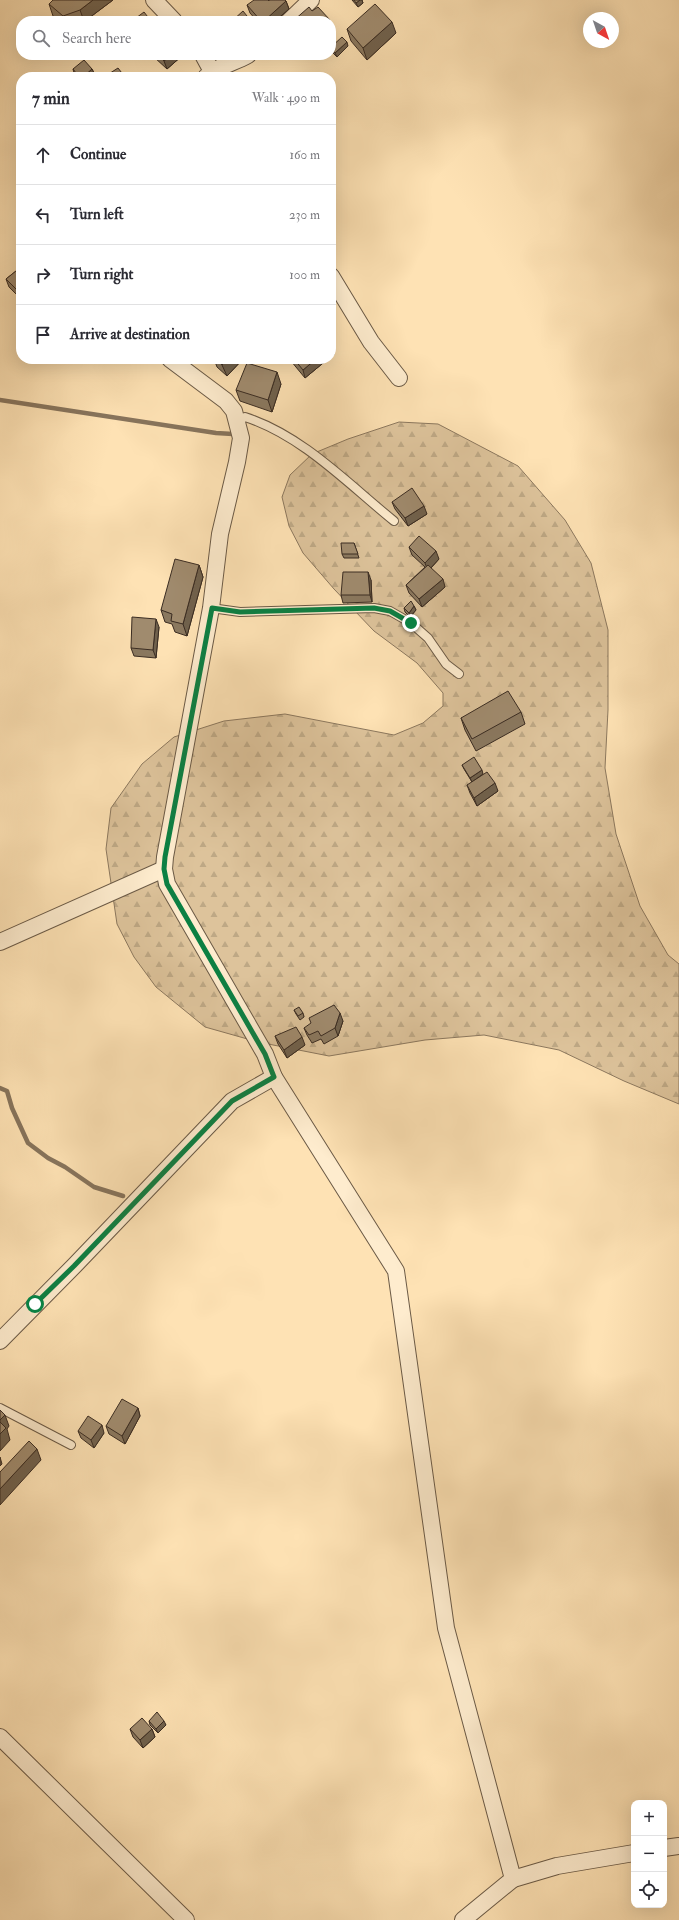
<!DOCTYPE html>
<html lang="en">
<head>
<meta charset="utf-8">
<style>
  :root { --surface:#fff; --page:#f7f7f7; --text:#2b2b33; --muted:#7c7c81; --line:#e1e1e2 }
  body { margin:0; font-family:"IM FELL Double Pica",serif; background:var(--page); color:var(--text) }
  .controls { position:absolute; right:12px; bottom:12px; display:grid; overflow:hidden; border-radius:8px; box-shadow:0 4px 16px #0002 }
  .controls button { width:36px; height:36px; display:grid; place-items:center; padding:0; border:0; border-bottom:1px solid var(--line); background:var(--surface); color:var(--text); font:20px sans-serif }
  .compass { position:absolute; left:583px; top:12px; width:36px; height:36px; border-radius:50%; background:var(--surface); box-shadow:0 4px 16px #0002; rotate:140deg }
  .stop { position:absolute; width:12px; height:12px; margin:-9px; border:3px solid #0b8043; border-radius:50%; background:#fff }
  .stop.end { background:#0b8043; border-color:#fff; box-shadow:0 1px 4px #0008 }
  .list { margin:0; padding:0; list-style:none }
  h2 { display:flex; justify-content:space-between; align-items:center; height:52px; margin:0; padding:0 16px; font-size:17px }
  h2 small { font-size:13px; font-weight:400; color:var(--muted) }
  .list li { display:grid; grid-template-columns:26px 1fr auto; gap:12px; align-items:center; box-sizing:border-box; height:60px; padding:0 16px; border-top:1px solid var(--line) }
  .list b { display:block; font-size:15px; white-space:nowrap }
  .list em { font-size:13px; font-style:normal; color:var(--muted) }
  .icon { flex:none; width:22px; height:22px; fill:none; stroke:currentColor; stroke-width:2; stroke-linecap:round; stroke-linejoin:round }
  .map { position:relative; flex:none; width:679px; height:1920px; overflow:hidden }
  .search { position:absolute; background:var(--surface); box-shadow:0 4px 16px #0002; left:16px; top:16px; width:320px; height:44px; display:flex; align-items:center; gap:10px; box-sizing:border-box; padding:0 14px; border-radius:16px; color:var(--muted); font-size:15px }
  .panel { position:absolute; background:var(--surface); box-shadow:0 4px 16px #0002; left:16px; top:72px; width:320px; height:292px; border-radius:16px }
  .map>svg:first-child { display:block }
  .forest { fill:url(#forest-firs); stroke:#8c785e }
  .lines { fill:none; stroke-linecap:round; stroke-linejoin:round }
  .stream { stroke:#87745c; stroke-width:4.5 }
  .service-casing { stroke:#6b5a46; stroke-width:10 }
  .minor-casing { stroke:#6b5a46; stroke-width:18 }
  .service { stroke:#feecce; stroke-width:8 }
  .minor { stroke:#feecce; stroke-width:16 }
  .wall { fill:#8a785f; stroke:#3a2c22 }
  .shaded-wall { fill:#70614d; stroke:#3a2c22 }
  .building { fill:#a08b6e; stroke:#3a2c22 }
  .route { stroke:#0b8043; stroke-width:5 }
</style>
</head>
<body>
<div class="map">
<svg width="679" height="1920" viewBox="0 0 679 1920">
  <defs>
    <pattern id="forest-firs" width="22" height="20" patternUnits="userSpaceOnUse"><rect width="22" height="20" fill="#ddc39b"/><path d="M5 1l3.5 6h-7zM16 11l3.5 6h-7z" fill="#bea885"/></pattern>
  </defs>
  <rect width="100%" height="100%" fill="#fee2b4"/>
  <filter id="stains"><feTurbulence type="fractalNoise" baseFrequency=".005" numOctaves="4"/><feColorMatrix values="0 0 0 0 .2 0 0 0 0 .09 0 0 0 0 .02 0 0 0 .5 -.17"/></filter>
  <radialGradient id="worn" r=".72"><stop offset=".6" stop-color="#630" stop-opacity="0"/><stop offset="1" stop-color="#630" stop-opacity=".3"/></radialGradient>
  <!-- forest -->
  <path class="forest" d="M399,422l39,2 80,42 47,54 26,43 17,67v80l-3,58 11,66 24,72 28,49 11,9v140l-55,-23 -65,-31 -75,-15 -59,5 -96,16 -71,-14 -53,-15 -49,-40 -22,-30 -17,-33 -11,-75 5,-41 31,-44 32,-27 50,-16 61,-7 109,21 29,-12 20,-17v-13l-26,-30 -43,-32 -40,-42 -31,-36 -14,-27 -7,-29 8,-22 22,-21 36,-15z"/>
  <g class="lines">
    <!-- stream -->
    <g class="stream">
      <path d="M0,400l216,33 17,1"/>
      <path d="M0,1088l7,3 5,17 16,35 20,15 17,9 29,20 29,9"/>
    </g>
    <!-- service casing -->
    <g class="service-casing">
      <g id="service">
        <path d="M237,422l8,-5c58,19 102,66 149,104"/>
        <path d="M211,608l29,4 134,-4 16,3 21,12 17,15 18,26 13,10"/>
        <path d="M0,1408l71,37"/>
      </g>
    </g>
    <!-- minor casing -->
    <g class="minor-casing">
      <g id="minor">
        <path d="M154,0l20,21"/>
        <path d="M289,21l22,-21"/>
        <path d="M203,55l12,22"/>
        <path d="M206,77c11,-11 28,-14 42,-22"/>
        <path d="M331,276l40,66 28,36"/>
        <path d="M170,359l56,42 8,10 7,27 -4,24 -17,72 -9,74 -46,249 -1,12 3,15 98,170 9,23 122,194 50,357 67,251 -50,41"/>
        <path d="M0,942l164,-73"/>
        <path d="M0,1341l74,-75 158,-165 42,-24"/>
        <path d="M0,1737l186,183"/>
        <path d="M664,1848l15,-2"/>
        <path d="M513,1879l44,-13 77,-13"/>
      </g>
    </g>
    <!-- service -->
    <use href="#service" class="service"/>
    <!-- minor -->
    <use href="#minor" class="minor"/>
  </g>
  <!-- wall -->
  <g class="wall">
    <path d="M113,0l-28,21h-26l-6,-5 -4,-12z"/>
    <path d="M352,0h10l1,3 -5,4z"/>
    <path d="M269,1h17l3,8 -14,12h-18l-7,-8 -3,-8z"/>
    <path d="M347,29l49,4 -29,27 -16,-19z"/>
    <path d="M348,46l-11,11 -6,-6v-4z"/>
    <path d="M153,55h30l-16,14 -13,-12z"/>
    <path d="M73,69h19l2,4 -5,4h-12l-3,-4z"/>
    <path d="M21,267v30l-1,1 -11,-11 -3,-8z"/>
    <path d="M214,359h29l-16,17 -10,-9z"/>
    <path d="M291,359h37l-23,19 -14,-17z"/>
    <path d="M281,384l-9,28 -32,-11 -4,-11z"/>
    <path d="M392,502l35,12 -19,12 -13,-17z"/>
    <path d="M354,543l5,15h-15l-2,-4z"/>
    <path d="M409,547l30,12 -8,9 14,19 -23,20 -13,-14 -3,-8 19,-18 -13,-12z"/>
    <path d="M199,565l4,12 -16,59 -12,-4 -3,-8 -7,-2 -4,-12z"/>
    <path d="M371,580l1,22 -29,1 -2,-8z"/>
    <path d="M414,606l2,4 -6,7 -5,-5 -1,-4z"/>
    <path d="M159,627l-3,31 -22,-2 -3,-8z"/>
    <path d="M521,712l4,12 -49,27 -11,-21 -4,-12z"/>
    <path d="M462,765l21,9 -11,8 -8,-13z"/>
    <path d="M467,785l31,6 -21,15 -7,-13z"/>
    <path d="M294,1010l9,3 1,4 -4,3 -4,-6z"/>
    <path d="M343,1021l-5,15 -14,8 -3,-5 -9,4 -5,-8 -3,-7z"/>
    <path d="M275,1036l30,9 -18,13 -9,-14z"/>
    <path d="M138,1408l2,8 -15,28 -16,-10 -3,-8z"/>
    <path d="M78,1431l26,2 -10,15 -13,-10z"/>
    <path d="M149,1721l17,4 -8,8 -8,-8z"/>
    <path d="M130,1729h22l3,8 -12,11 -10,-11z"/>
  </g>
  <!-- shaded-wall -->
  <g class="shaded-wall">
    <path d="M93,0h20l-28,21h-1l-4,-11z"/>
    <path d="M360,0h2l1,3 -5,4 -2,-4z"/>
    <path d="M286,1l3,8 -14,12h-11z"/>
    <path d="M331,22l2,5 -2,2z"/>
    <path d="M392,22l4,11 -29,27 -4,-12z"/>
    <path d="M347,42l1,4 -11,11 -2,-4z"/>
    <path d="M171,55h12l-16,14 -3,-8z"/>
    <path d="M92,69l2,4 -5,4h-6z"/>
    <path d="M331,347l3,8 -3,2z"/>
    <path d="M228,359h15l-16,17 -5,-11z"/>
    <path d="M316,359h12l-23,19 -2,-8z"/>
    <path d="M277,372l4,12 -9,28 -4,-12z"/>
    <path d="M424,506l3,8 -19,12 -3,-8z"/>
    <path d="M436,551l3,8 -11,12 -3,-8z"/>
    <path d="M199,565l4,12 -16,59 -4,-12z"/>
    <path d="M368,572l3,8 1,22 -2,-7z"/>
    <path d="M443,579l2,8 -23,20 -3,-8z"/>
    <path d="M414,606l2,4 -6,7 -1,-4z"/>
    <path d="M156,619l3,8 -3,31 -3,-8z"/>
    <path d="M482,770l1,4 -11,8 -2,-4z"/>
    <path d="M495,783l3,8 -21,15 -3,-8z"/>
    <path d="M340,1013l3,8 -5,15 -3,-8z"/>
    <path d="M302,1037l3,8 -18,13 -3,-8z"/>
    <path d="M138,1408l2,8 -15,28 -3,-8z"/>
    <path d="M5,1415l4,11 -2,3 3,11 -10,11v-31z"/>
    <path d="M102,1425l2,8 -10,15 -3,-8z"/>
    <path d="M37,1449l4,11 -41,45v-16z"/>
    <path d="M0,1457l2,7 -2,2z"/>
    <path d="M164,1721l2,4 -8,8 -2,-4z"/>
    <path d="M152,1729l3,8 -12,11 -3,-8z"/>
  </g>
  <!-- building -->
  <g class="building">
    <path d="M53,0h40l-13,10 -17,6 -14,-12z"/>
    <path d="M254,0h14l1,1v-1h16l1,1 -22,20h-3l-14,-16z"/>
    <path d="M354,0h6l-4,3z"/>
    <path d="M375,4l17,18 -29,26 -16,-19z"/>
    <path d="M309,7l3,4 6,-4 12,13 -1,1h-36z"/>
    <path d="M243,11l8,10h-19z"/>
    <path d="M144,12l7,9h-19z"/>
    <path d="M342,37l5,5 -12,11 -4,-4v-2z"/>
    <path d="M158,55h13l-7,6z"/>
    <path d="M84,60l8,9 -9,8h-4l-6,-8z"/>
    <path d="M118,68l7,9h-21z"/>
    <path d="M21,267v21l-4,2 -11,-11z"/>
    <path d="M216,359h12l-6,6z"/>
    <path d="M294,359h22l-13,11z"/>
    <path d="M247,363l30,9 -9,28 -32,-10z"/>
    <path d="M412,488l12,18 -19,12 -13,-16z"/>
    <path d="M419,536l17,15 -11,12 -16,-16z"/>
    <path d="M341,543h13l4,11h-16z"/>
    <path d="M175,559l24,6 -16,59 -12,-3 1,-7 -11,-4z"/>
    <path d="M428,565l15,14 -24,20 -13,-14z"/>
    <path d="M343,572h25l2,23h-29z"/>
    <path d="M411,601l3,5 -5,7 -5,-5z"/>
    <path d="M132,617l24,2 -3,31 -22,-2z"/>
    <path d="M508,691l13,21 -49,27 -11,-21z"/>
    <path d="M474,757l8,13 -12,8 -8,-13z"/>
    <path d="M487,772l8,11 -21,15 -7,-13z"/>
    <path d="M334,1005l6,8 -5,15 -14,8 -3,-5 -9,4 -5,-7 7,-5 -2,-5z"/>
    <path d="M299,1007l4,6 -5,3 -4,-6z"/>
    <path d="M296,1027l6,10 -18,13 -9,-14z"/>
    <path d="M122,1399l16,9 -16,28 -16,-10z"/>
    <path d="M0,1410l5,5 -5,5z"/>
    <path d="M88,1416l14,9 -11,15 -13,-9z"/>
    <path d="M0,1422l6,6 -6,6z"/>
    <path d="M29,1441l8,8 -37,40v-17z"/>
    <path d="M157,1712l7,9 -8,8 -7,-8z"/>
    <path d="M142,1718l10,11 -12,11 -10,-11z"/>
  </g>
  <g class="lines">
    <!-- route -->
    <path class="route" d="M35,1304l39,-38 158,-165 42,-24 -9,-23 -98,-170 -3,-15 1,-12 47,-249 28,4 134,-4 16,3 21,12"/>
  </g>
  <rect width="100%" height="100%" filter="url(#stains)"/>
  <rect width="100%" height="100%" fill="url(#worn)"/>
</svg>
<div class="controls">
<button>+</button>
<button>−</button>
<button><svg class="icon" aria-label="locate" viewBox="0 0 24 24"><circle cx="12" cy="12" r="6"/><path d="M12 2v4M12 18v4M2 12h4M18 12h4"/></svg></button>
</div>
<svg class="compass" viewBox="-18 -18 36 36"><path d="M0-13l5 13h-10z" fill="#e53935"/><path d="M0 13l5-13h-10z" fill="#7c7c81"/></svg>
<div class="stop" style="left:35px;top:1304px"></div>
<div class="stop end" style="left:411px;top:623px"></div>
<div class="search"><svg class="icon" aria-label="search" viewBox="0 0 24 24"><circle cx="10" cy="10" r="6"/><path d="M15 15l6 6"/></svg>Search here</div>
<section class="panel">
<h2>7 min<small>Walk · 490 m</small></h2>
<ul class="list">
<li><svg class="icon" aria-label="ahead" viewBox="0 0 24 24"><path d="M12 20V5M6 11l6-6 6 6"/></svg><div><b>Continue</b></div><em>160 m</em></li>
<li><svg class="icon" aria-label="left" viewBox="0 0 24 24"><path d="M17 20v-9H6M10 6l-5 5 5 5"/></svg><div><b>Turn left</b></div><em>230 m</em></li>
<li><svg class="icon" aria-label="right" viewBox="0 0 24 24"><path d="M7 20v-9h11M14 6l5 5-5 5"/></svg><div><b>Turn right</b></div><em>100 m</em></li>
<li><svg class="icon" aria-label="arrive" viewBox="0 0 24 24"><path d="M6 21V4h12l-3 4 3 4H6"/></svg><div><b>Arrive at destination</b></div></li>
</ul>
</section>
</div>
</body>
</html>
